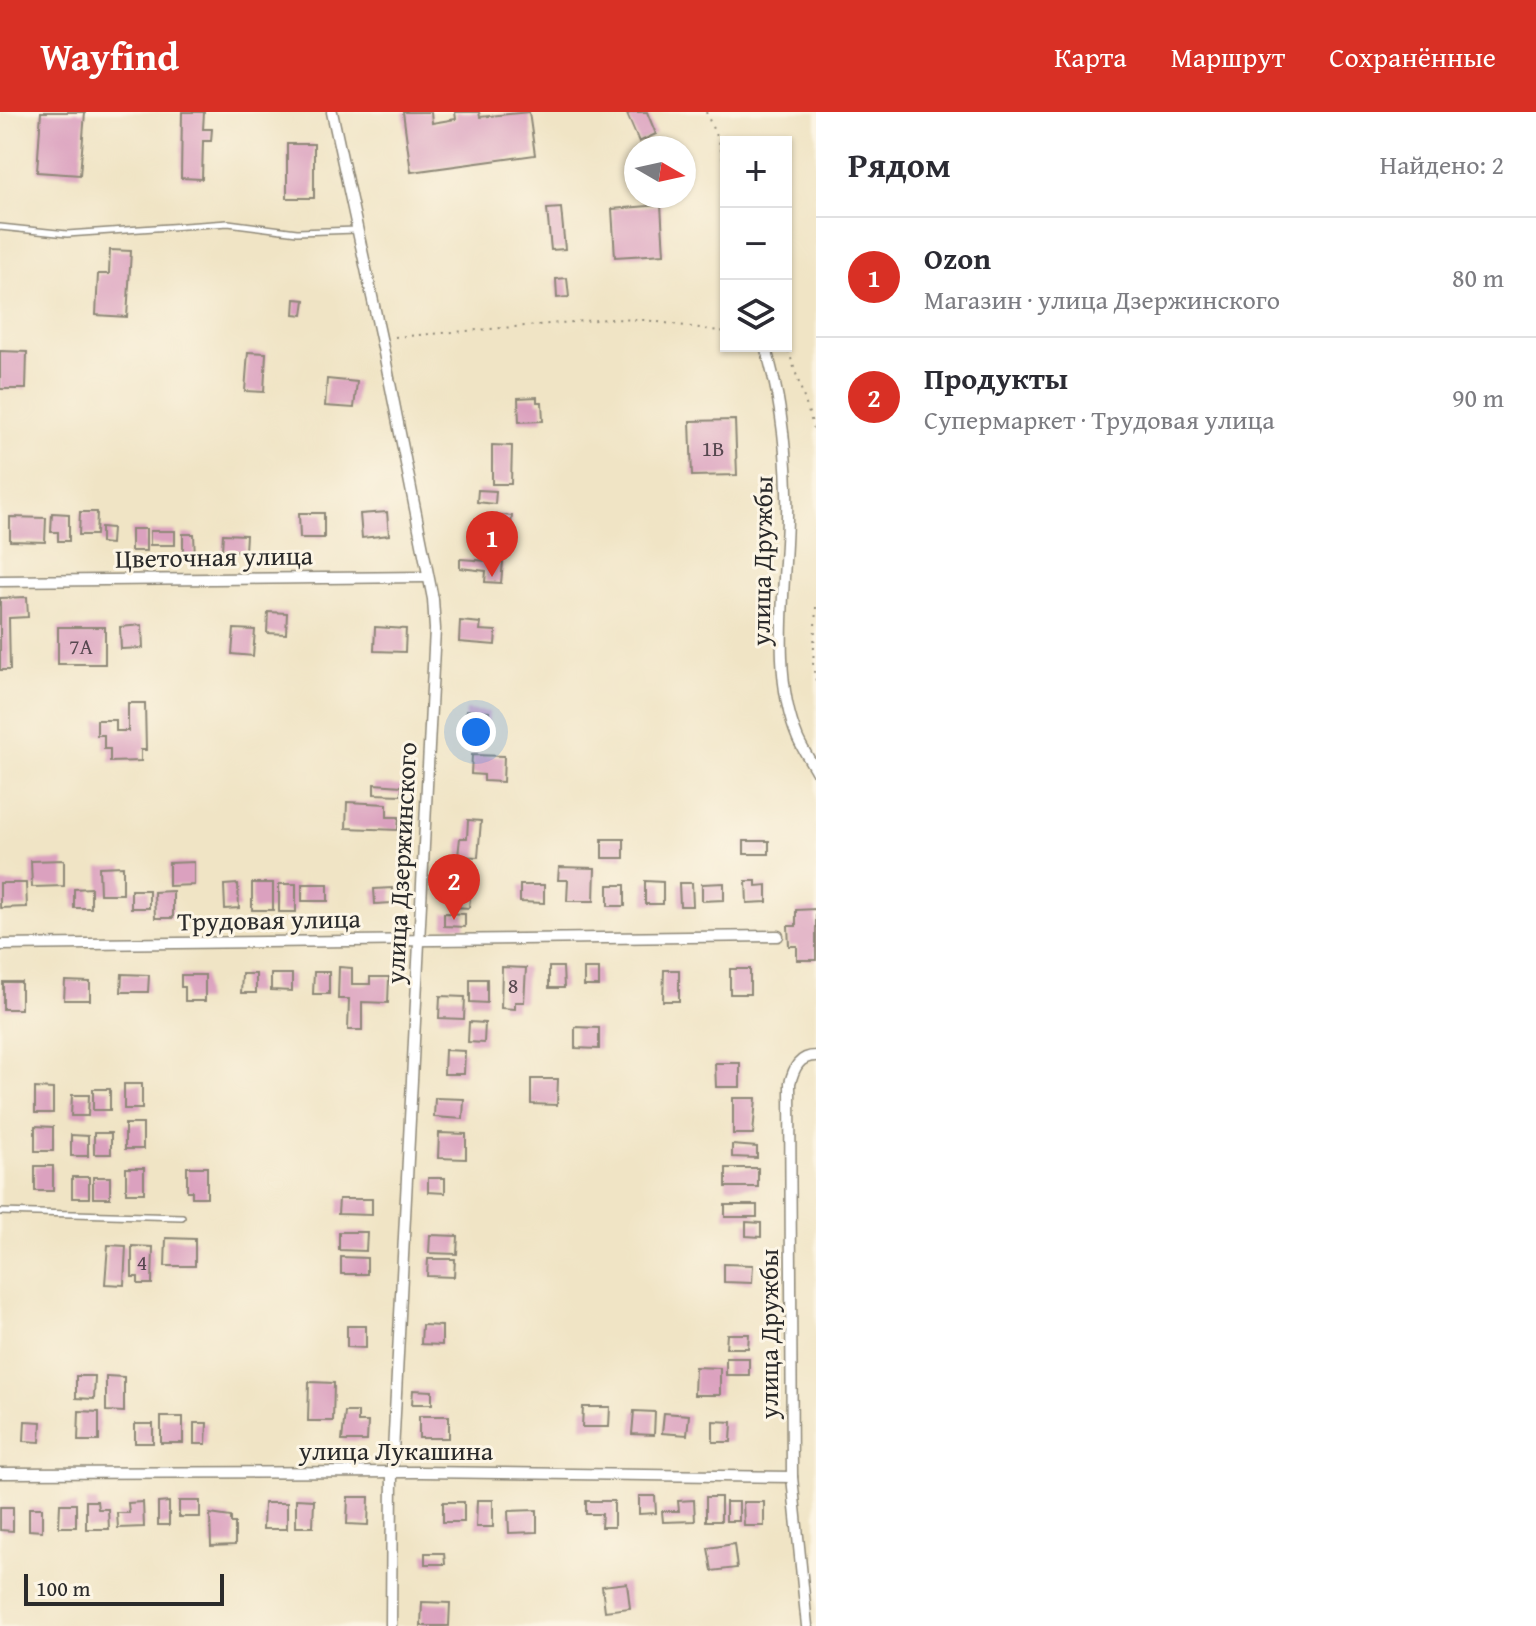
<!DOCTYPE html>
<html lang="ru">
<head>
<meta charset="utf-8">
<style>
  :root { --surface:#fff; --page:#f7f7f7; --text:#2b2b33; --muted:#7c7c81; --line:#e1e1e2; --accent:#d93025 }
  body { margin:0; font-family:"Gentium Book Plus",serif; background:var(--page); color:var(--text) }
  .controls { position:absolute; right:24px; top:24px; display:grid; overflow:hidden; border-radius:0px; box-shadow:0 2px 6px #0004 }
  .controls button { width:72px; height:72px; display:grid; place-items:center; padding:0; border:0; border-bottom:2px solid var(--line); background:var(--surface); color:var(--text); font:40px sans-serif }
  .compass { position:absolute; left:624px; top:24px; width:72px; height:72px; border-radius:50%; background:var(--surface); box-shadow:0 2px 6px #0004; rotate:99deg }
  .scale { position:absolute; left:24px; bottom:20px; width:200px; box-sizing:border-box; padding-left:8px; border:4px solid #2b2b2b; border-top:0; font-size:22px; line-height:28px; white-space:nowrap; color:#2b2b2b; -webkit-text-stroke:6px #fcf5e5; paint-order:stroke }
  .you { position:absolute; left:476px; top:620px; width:28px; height:28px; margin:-20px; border:6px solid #fff; border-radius:50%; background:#1a73e8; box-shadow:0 0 0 12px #1a73e833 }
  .badge { display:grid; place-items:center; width:52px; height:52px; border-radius:50%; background:var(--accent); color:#fff; font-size:26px; font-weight:700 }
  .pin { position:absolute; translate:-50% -66px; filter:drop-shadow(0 2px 4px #0008) }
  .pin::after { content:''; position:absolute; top:42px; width:28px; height:24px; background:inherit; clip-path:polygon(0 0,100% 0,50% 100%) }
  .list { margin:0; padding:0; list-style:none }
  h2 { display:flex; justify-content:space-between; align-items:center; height:104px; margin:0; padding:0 32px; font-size:34px }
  h2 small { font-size:26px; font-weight:400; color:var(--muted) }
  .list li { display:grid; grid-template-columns:52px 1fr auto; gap:24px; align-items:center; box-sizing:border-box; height:120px; padding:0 32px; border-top:2px solid var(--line) }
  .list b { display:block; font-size:30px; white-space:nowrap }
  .list p { margin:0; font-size:26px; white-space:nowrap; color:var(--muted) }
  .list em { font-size:26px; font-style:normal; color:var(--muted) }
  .icon { flex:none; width:44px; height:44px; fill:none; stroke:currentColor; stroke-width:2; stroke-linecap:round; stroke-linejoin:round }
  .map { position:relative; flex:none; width:816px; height:1514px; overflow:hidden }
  header { display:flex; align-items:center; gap:48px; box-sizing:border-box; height:112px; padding:0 40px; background:var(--accent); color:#fff }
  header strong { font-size:38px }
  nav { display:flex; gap:44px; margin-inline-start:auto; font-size:28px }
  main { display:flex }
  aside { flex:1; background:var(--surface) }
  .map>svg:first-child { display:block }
  .building { fill:#dba1bf }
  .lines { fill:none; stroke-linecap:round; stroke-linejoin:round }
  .lane-casing { stroke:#8e8878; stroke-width:8 }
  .street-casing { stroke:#8e8878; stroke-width:13 }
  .path { stroke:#8e8878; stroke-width:2; stroke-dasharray:2 6; stroke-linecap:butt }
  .lane { stroke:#fff; stroke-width:5 }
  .street { stroke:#fff; stroke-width:10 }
  .labels { text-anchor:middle; stroke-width:6; stroke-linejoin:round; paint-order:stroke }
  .number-label { font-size:22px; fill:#574850 }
  .street-label { font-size:26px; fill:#2b2b2b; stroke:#fcf5e5 }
</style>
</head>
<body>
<header>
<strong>Wayfind</strong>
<nav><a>Карта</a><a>Маршрут</a><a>Сохранённые</a></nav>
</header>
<main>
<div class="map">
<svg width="816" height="1514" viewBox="0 0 816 1514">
  <rect width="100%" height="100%" fill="#fcf5e5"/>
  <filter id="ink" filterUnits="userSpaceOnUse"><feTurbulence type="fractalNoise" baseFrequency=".0125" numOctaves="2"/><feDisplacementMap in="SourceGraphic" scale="16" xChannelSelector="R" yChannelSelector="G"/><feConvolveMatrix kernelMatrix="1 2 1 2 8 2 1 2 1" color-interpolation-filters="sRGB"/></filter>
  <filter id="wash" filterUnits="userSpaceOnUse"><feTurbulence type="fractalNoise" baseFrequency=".006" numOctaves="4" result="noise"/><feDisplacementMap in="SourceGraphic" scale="32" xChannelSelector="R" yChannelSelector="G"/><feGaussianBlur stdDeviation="1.8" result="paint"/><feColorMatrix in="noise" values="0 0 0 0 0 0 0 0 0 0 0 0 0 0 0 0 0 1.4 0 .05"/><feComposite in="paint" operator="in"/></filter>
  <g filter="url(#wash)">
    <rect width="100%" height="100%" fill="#f0e4c5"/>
    <g id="blocks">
      <!-- building -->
      <g class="building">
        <path d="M41,0h44l-5,63 -43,-3z"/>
        <path d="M182,0h22l-1,17h9l-1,12h-8l-1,38 -21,-1z"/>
        <path d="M403,0h28l1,11 24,-4 -1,-7h24l1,5 49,-5 6,43 -124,17z"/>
        <path d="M633,0h14l9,22 -17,8 -12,-28z"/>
        <rect x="287" y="32" width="27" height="54"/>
        <path d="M661,93l3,49 -49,3 -3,-48z"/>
        <path d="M561,96l4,41 -14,1 -4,-41z"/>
        <path d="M110,138l21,1 -4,66 -31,-2 2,-41h11z"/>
        <path d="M567,166l2,19 -12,1 -1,-19z"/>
        <path d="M295,187l10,1 -2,15 -9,-1z"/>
        <path d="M0,239l27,1 -1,37h-26z"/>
        <path d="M248,240l18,1 -2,39 -19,-1z"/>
        <path d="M327,267l30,3 -3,26 -29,-2z"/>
        <path d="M537,285v5h5l1,19 -24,1 -1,-24z"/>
        <path d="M735,308l2,55 -45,1 -2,-55z"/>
        <path d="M492,333l20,1 -1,38h-19z"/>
        <path d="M478,378l18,1 -1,13 -18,-2z"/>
        <path d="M80,400h17l-1,23h-17z"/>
        <path d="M387,400l2,23 -27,3 -2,-24z"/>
        <path d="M52,401l17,1v27h-11v-9h-7z"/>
        <path d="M299,401h25v25h-24z"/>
        <path d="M493,402l19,2 -3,26 -18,-2z"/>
        <path d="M10,405l36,1 -1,24 -35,-1z"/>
        <path d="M101,415l11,1 -1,16 -10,-1z"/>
        <rect x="131" y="417" width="15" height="22"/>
        <rect x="150" y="419" width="25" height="14"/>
        <path d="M183,422h11l1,24h-12z"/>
        <path d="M223,422l23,1 -1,16 -23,-1z"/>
        <path d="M460,447l43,3 -2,21 -16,-1 1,-11 -26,-3z"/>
        <path d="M27,485l1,20 -19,1 1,52h-10v-72z"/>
        <path d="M268,500l19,1 -1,21 -19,-1z"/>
        <path d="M460,509l21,2 -1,7 16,1 -1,14 -36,-3z"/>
        <path d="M142,513l1,23 -22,1 -1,-22z"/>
        <rect x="58" y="515" width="47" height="37"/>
        <path d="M375,515l31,2 -1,23 -31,-1z"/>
        <path d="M234,517l21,1 -2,26 -21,-2z"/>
        <path d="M128,591h17l1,47h-5v11l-31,1v-13h-6v-14h-7v-15h19v11h12z"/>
        <path d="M466,598l23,2 -2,31 -24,-2z"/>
        <path d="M472,643l32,1 -1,26 -19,-1v-6l-13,-1z"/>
        <path d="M374,672l28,2v9l-28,-1z"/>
        <path d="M347,690l40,2v13h12l-1,13 -52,-2z"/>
        <path d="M468,708l13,1 -3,36 -20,-1 2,-18h7z"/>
        <rect x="602" y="727" width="22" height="19"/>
        <rect x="744" y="729" width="25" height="13"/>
        <path d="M64,748v26l-32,1 -1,-26z"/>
        <path d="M194,750v23l-25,1v-23z"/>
        <path d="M123,754v28h-23l-1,-27z"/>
        <path d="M559,755l36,1 -1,33h-27l1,-21h-10z"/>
        <path d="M645,769l18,1v22h-18z"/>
        <path d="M746,769h10v5l11,-1v17l-20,1z"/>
        <path d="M0,771h26l1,24 -27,1z"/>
        <rect x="252" y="771" width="21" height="27"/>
        <path d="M679,771h13l1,23h-13z"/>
        <path d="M724,771v17l-22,1v-17z"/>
        <path d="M238,772l1,24 -14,1 -1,-24z"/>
        <rect x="279" y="772" width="17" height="28"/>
        <rect x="302" y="772" width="26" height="17"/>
        <path d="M520,773h24v18l-24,-1z"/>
        <rect x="608" y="773" width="17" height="21"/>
        <path d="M455,774l16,1 -2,21 -15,-1z"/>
        <path d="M91,776v20h-17v-19z"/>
        <path d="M392,776v15l-17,1 -1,-15z"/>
        <rect x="131" y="778" width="18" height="18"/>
        <path d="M173,779v27h-18l-1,-26z"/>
        <path d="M816,797v51h-19v-14h-8l-1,-20h8v-16z"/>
        <path d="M444,801l21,1v13l-21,-1z"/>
        <path d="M339,855l13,1v16h18v-7h19l-1,26 -26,-1v28h-14l1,-31h-11z"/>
        <path d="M502,855l24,1 -2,34h-9v7l-14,-1z"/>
        <path d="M549,855h14l1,21h-15z"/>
        <rect x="584" y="857" width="15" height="17"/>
        <rect x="730" y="857" width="20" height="25"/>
        <path d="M664,858h15v31h-16z"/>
        <path d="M314,860h15v22h-16z"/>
        <path d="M122,862l27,1 -1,17h-27z"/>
        <path d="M242,862h14v19h-15z"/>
        <path d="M271,862h21v17l-21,-1z"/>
        <path d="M181,863h24v26h-20v-14h-4z"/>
        <path d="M470,867h17v24l-17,-1z"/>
        <path d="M65,869l25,1v18h-26z"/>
        <rect x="3" y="870" width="18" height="27"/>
        <path d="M440,884l25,1 -1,22 -25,-1z"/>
        <path d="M469,910l16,1 -1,20 -16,-1z"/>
        <path d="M575,915l24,1v21l-24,-1z"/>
        <path d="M445,938l20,1 -1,23h-20z"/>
        <path d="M715,951h25v24h-24z"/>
        <path d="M531,967h27l-1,26 -26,-1z"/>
        <rect x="124" y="972" width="18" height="25"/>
        <path d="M35,976l18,1v24h-18z"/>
        <rect x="93" y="977" width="17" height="21"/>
        <path d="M72,983h17l-1,21h-17z"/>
        <path d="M435,986l29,1 -1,20 -29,-2z"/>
        <path d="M733,986h23l-3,36h-20z"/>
        <rect x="125" y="1012" width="18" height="25"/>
        <path d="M35,1014l18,1v24h-18z"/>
        <rect x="94" y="1021" width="17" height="21"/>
        <path d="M439,1021l27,1v25l-28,-1z"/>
        <path d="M71,1023l17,1v20h-17z"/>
        <path d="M732,1033l25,2v11l-25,-1z"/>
        <rect x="35" y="1054" width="18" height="25"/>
        <path d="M187,1055h20v30h-15v-6h-5z"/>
        <rect x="126" y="1056" width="18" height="25"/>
        <rect x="726" y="1056" width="32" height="19"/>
        <rect x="72" y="1065" width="17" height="21"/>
        <rect x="93" y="1065" width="17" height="21"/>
        <path d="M428,1066h17v15l-17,-1z"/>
        <path d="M339,1087h33v16l-34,-1z"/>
        <rect x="725" y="1093" width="32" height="12"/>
        <path d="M746,1110l15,1v14l-15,-1z"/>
        <path d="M339,1120h28l-1,19 -27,-1z"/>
        <path d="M430,1123l28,1 -1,18 -28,-1z"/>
        <path d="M166,1126l29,1v27h-30z"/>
        <path d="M108,1133l18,1 -2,39 -19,-1z"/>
        <path d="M132,1134l21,1 -1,37h-14v-7h-6z"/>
        <path d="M341,1145l26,1v16h-26z"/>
        <path d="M428,1147h27l-1,18 -27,-1z"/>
        <path d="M724,1152l29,1 -1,18 -28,-1z"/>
        <path d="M422,1213l20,1v19l-21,-1z"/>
        <path d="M347,1214h19v22l-19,-1z"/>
        <path d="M727,1222h22l-1,14h-22z"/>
        <rect x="726" y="1246" width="23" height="17"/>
        <path d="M695,1255l25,1v27h-26z"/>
        <path d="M76,1264h19l-1,23 -18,-1z"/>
        <path d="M106,1264l18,1v35l-18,-1z"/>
        <path d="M309,1270l25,1 -1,38h-25z"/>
        <path d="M413,1278l19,1v13h-20z"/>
        <path d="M583,1295h27l-1,20h-27z"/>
        <path d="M79,1299l20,1v29h-21z"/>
        <path d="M634,1299l21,1 -1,23 -22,-1z"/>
        <path d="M345,1300h13v10h10l-1,19h-25z"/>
        <path d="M664,1301l25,2 -2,20 -25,-2z"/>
        <rect x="419" y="1304" width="30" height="22"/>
        <rect x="161" y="1305" width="22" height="26"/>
        <path d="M25,1309l16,1 -1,20 -16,-1z"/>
        <path d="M713,1309l19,1 -1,20h-18z"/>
        <path d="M194,1311h13l-1,21h-12z"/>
        <rect x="135" y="1312" width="18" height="19"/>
        <path d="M639,1384h16l1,17 -17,1z"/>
        <path d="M348,1385h21l-1,28 -21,-1z"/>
        <rect x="706" y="1385" width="15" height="24"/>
        <path d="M296,1387l18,1 -1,27h-17z"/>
        <path d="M477,1388h16v27h-17z"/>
        <path d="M694,1388l1,21 -32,1 -1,-11h17l-1,-10z"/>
        <path d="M86,1389h11l1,8h10l1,20h-23z"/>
        <rect x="179" y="1389" width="21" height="16"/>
        <path d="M586,1389h28v26h-13l1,-13h-16z"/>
        <path d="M143,1390l1,25 -26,1 -1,-15h12l-1,-10z"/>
        <path d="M169,1390v23h-11v-22z"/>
        <rect x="443" y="1390" width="21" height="20"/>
        <rect x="726" y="1390" width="13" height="19"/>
        <path d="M743,1390h21v24h-20z"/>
        <path d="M264,1391h23v26h-24z"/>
        <path d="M60,1392h16v23h-17z"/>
        <path d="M0,1395h13v24l-13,-1z"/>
        <path d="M29,1396h13v23l-13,-1z"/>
        <path d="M537,1398v22l-28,1 -1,-22z"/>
        <path d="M210,1402l21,3v6h4v22l-24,1z"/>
        <path d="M734,1432l3,24 -25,3 -4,-23z"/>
        <path d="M425,1441h19l1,11h-20z"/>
        <path d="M627,1471l3,25 -25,3 -3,-25z"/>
        <path d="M422,1490l28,1 -1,23h-28z"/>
      </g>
    </g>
  </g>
  <g filter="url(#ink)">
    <use href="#blocks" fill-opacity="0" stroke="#8e8878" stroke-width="2"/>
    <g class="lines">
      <!-- lane casing -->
      <g class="lane-casing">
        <g id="lane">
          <path d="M0,115l67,7 161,-11 69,9 60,-2"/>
          <path d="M0,1100l182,5"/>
        </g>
      </g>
      <!-- street casing -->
      <g class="street-casing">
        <g id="street">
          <path d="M332,0l49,226 52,261 2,30 -43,843 -1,154"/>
          <path d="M765,234c14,45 21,97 22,145 3,76 -20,176 11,248 5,11 12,21 18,32"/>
          <path d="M0,469l428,-4"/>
          <path d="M0,833l778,-9"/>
          <path d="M0,1361l421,-1 371,5"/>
          <path d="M807,1514l-15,-149 -2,-394c4,-15 9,-27 26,-27"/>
        </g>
      </g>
      <!-- path -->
      <g class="path">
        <path d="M706,0l14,34 6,26"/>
        <path d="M395,225l213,-18 37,1 81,12"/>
        <path d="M786,231l30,92"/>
        <path d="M816,495l-3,58 3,16"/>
      </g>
      <!-- lane -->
      <use href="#lane" class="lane"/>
      <!-- street -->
      <use href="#street" class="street"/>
    </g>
  </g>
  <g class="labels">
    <!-- number labels -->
    <g class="number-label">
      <text x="713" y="344">1В</text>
      <text x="81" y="542">7А</text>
      <text x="513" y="881">8</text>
      <text x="142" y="1158">4</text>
    </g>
    <!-- street labels -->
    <g class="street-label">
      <text transform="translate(214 445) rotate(-1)" y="9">Цветочная улица</text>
      <text transform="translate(762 449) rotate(-89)" y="9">улица Дружбы</text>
      <text transform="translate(401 751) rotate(-87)" y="9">улица Дзержинского</text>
      <text transform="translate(269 808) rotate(-1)" y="9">Трудовая улица</text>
      <text transform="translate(769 1222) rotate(-90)" y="9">улица Дружбы</text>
      <text x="396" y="1348">улица Лукашина</text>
    </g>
  </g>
</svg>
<div class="controls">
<button>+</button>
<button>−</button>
<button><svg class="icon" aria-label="layers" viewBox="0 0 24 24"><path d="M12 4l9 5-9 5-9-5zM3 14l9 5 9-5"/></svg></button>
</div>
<svg class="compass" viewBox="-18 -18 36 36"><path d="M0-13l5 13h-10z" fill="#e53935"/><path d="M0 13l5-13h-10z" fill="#7c7c81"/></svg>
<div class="scale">100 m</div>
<div class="you"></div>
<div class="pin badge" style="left:492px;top:465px">1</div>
<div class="pin badge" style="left:454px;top:808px">2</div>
</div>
<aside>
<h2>Рядом<small>Найдено: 2</small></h2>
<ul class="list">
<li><span class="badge">1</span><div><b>Ozon</b><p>Магазин · улица Дзержинского</p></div><em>80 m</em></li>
<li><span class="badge">2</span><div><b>Продукты</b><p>Супермаркет · Трудовая улица</p></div><em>90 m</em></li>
</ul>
</aside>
</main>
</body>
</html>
